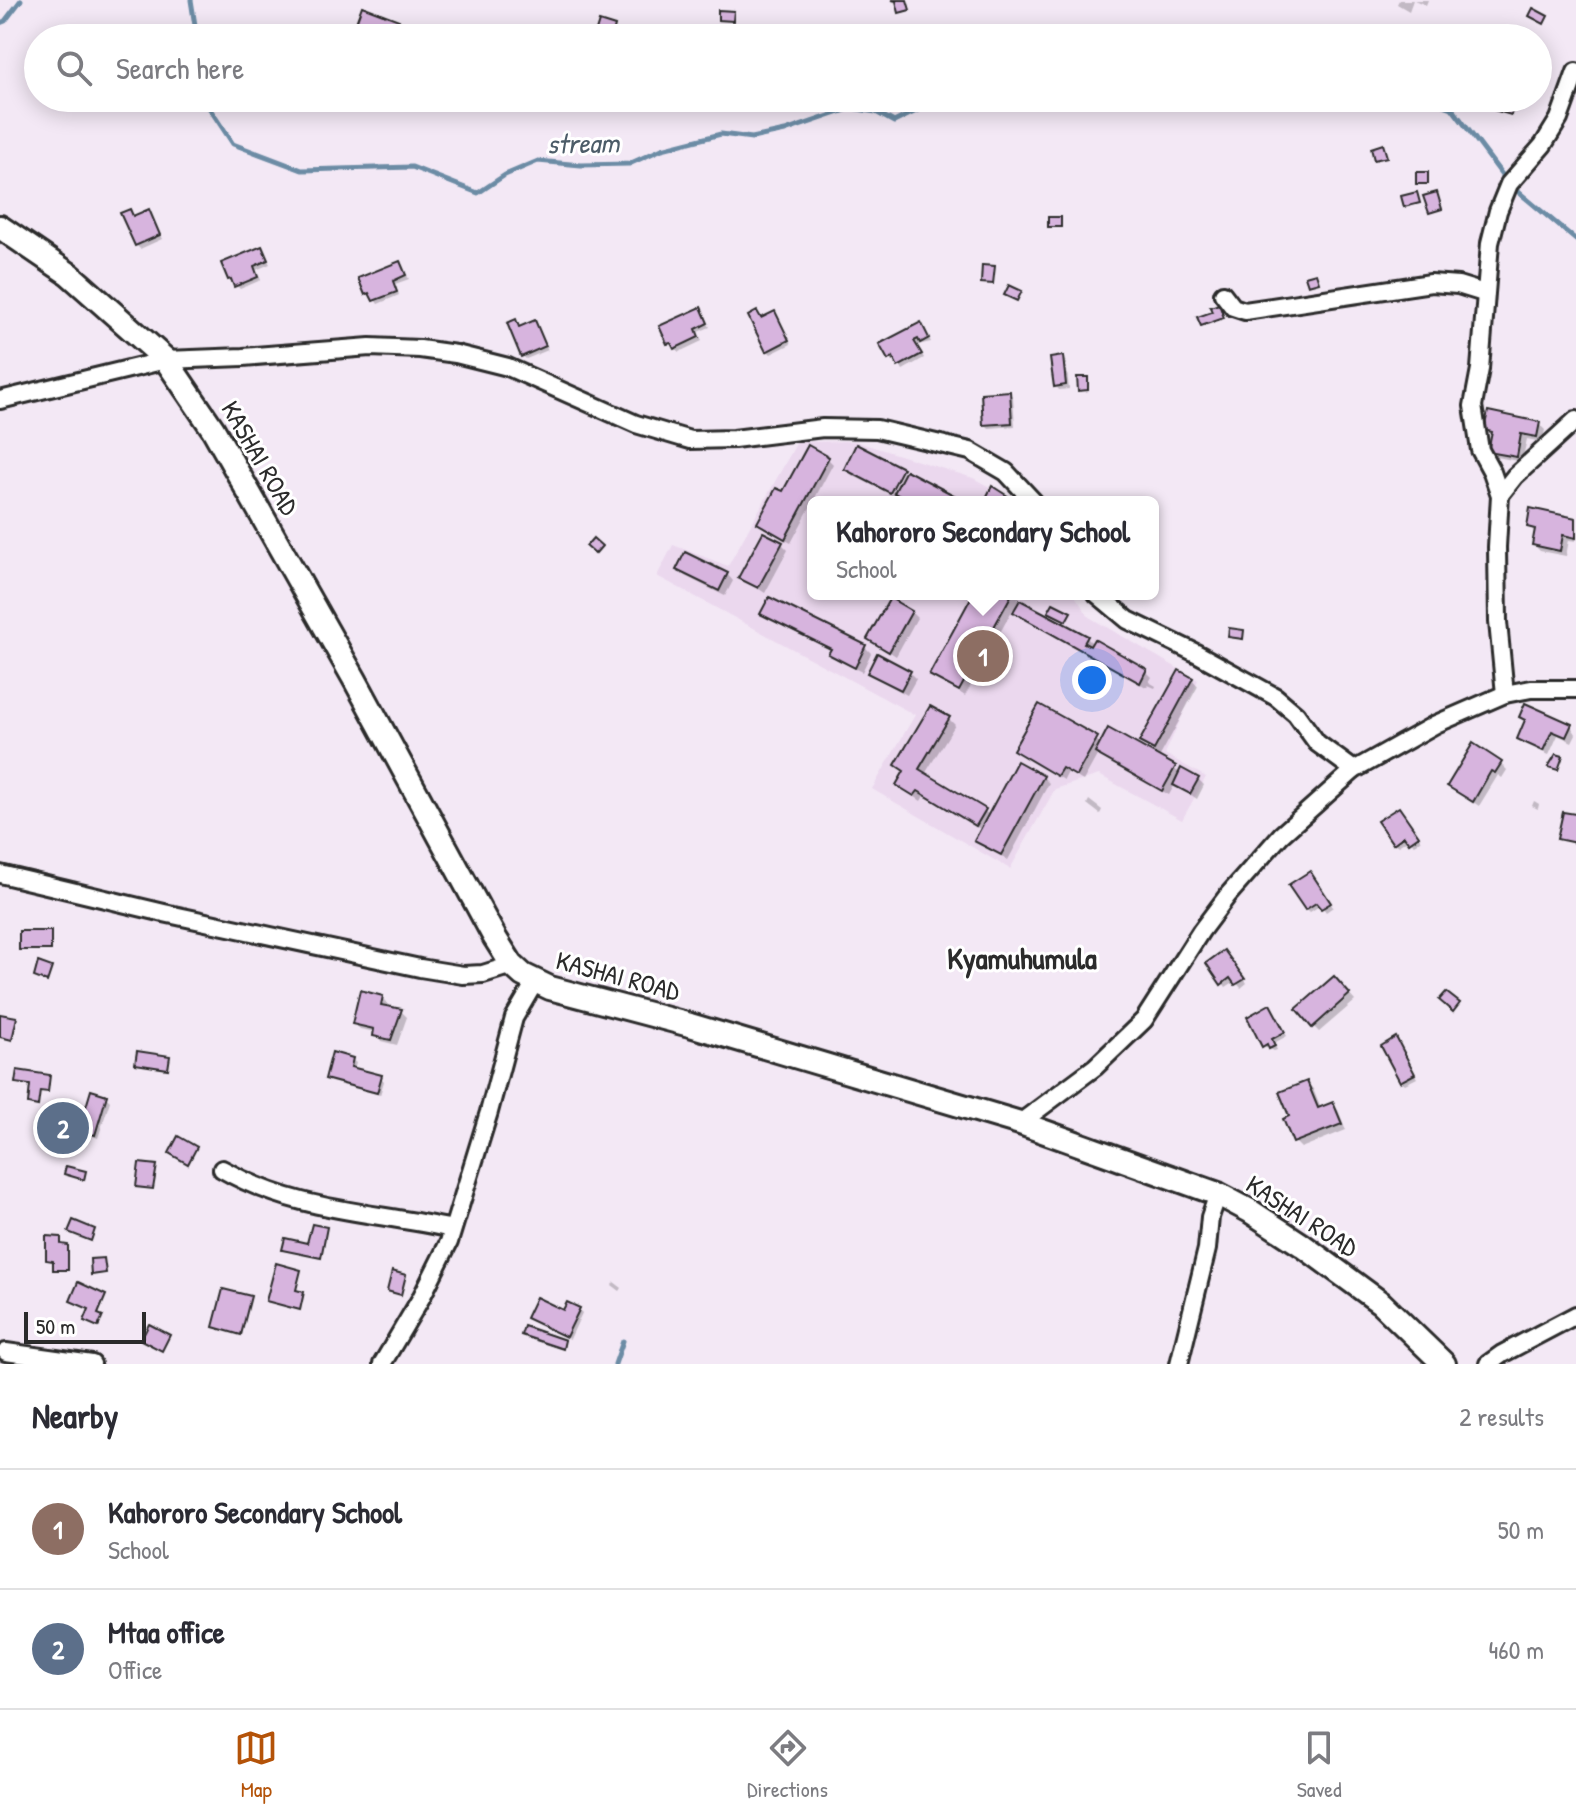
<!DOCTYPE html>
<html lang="en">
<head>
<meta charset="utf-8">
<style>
  :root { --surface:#fff; --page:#f7f7f7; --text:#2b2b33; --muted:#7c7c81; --line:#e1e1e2; --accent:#b45309 }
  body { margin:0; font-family:"Patrick Hand",sans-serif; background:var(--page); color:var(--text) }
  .scale { position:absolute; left:24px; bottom:20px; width:122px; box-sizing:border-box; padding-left:8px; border:4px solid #2b2b2b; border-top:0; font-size:22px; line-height:28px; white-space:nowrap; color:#2b2b2b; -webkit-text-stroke:6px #fff; paint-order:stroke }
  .you { position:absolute; left:1092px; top:680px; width:28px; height:28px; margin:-20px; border:6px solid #fff; border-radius:50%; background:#1a73e8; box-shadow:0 0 0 12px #1a73e833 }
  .badge { display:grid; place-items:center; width:52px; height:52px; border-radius:50%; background:var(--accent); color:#fff; font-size:26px; font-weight:700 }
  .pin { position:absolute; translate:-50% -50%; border:4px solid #fff; box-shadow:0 2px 8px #0006 }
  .popup { position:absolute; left:807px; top:496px; width:352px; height:104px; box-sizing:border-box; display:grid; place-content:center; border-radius:12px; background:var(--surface); filter:drop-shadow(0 2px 6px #0005); font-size:26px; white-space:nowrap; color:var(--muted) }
  .popup b { font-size:30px; color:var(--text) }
  .popup::after { content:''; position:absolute; left:50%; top:100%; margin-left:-16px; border:16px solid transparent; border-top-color:var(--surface) }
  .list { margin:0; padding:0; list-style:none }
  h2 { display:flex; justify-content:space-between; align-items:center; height:104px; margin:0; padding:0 32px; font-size:34px }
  h2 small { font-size:26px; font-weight:400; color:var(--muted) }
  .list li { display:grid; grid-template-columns:52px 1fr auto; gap:24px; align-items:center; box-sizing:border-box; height:120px; padding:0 32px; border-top:2px solid var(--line) }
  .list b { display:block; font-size:30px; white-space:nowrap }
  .list p { margin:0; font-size:26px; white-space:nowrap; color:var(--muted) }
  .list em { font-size:26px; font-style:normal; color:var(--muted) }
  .icon { flex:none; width:44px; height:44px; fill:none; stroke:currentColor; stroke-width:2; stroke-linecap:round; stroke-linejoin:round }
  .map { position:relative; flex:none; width:1576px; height:1364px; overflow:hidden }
  .search { position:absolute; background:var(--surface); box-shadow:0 4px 20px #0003; left:24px; right:24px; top:24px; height:88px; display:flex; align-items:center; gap:20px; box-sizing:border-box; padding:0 28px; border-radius:44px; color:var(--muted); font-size:30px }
  .sheet { height:344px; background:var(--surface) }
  nav { display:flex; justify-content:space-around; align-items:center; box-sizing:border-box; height:112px; border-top:2px solid var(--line); background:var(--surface); font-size:22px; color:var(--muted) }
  nav a { display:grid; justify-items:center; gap:4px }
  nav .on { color:var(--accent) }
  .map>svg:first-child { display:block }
  .built { fill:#ebd8ee }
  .shadow { fill:#0003 }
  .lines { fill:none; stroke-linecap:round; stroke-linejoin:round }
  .stream { stroke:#6c8ca5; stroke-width:5 }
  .building { fill:#d7b4de; stroke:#2b2b2b; stroke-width:2 }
  .street-casing { stroke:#2b2b2b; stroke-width:22 }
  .secondary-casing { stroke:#2b2b2b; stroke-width:28 }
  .street { stroke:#fff; stroke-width:16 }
  .secondary { stroke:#fff; stroke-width:22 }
  .labels { text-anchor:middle; stroke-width:6; stroke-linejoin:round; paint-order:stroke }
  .street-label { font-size:26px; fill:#2b2b2b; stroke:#fff }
  .water-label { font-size:28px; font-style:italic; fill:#4c5c68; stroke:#fff }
  .quarter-label { font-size:30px; font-weight:bold; fill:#2b2b2b; stroke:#fff }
</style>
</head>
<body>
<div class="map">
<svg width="1576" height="1364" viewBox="0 0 1576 1364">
  <rect width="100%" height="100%" fill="#f3e8f5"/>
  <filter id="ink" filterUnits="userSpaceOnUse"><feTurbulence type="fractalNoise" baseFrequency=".0125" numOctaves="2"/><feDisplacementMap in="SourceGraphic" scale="16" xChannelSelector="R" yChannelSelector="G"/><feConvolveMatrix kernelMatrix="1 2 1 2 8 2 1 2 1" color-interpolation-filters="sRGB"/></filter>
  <g filter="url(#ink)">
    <!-- built -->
    <path class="built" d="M854,441l119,37 44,24h-204v92h261l15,23 109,63 -33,74 41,23 -24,43 -83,-45 -44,14 -45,80 -138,-80 43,-74 -258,-139 16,-31 55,21 69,-124z"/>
    <!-- shadow -->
    <g class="shadow">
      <path d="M1399,0h14l-4,11 -12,-7z"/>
      <path d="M1414,0h14l-2,5z"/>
      <path d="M397,21l4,4 -5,13h-28l-13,-7z"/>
      <path d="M654,34l10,1 1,3h-11z"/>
      <path d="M129,211l5,6 14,-6 14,28 -22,10 -4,-4z"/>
      <path d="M261,248l9,16 -14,6 5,10 -21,9 -10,-10z"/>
      <path d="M400,263l9,16 -14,5 4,11 -21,9 -5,-7 -6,-3z"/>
      <path d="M700,310l10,17 -12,5 4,9 -23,11 -10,-9z"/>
      <path d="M778,317l13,27 -20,10 -3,-3 -6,-31z"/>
      <path d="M515,322l5,6 14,-6 14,28 -22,9 -3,-3z"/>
      <path d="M924,328l7,14 -14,3 7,13 -21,12 -6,-10 -4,2 -3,-3z"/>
      <path d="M1062,358l4,4 3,27 -10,1 -3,-4z"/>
      <path d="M1009,393l4,4 2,29 -26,2 -4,-4z"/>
      <path d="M1539,424l6,6 -3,12 -15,-3 -5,23 -25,-5 -7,-6 3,-15 -7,-7z"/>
      <path d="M827,458l6,6 -42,79 -26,-14 -6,-6 25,-29z"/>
      <path d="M846,469h54l-12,24 -36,-18z"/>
      <path d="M903,472l3,2 57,28h-54l-11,-7 -2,3 -5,-3z"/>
      <path d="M1576,520v21l-7,-1 -3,16 -26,-5 -6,-6 1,-13 -6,-6z"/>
      <path d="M782,544l6,6 -23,43 -24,-16z"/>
      <path d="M679,570l48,4 6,7 -8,15 -40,-20z"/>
      <path d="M976,594h45l-3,6 69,38 6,6 53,27 6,6 -3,5 7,4 -1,2 -7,-3 -2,2 -125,-69 -8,-9 -48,87 -33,-22z"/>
      <path d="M769,600l96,47 6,6 -9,19 -25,-12 -6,-6 1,-3 -63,-32 -6,-6z"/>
      <path d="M911,612l6,6 -21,38 -26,-17z"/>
      <path d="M870,672l40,1 6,6 -9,16 -31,-17z"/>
      <path d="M1192,679l6,7 -39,72 22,16 17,5 6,6 -7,14 -22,-15 -6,11 -71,-41 -15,27 -15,-9 -4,8 -49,-30 24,-44 63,38 53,11 -13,-13z"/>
      <path d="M1521,717l50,9 5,8 -4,8 -14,-7 -9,20 -24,-11 -6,-6 8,-16z"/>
      <path d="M949,719l6,6 -30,49 65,41 53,-38 6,6 -41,77 -32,-20 6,-10 -58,-34 -3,5 -23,-16 8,-13 -9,-7z"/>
      <path d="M1501,764l6,6 -5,8 -4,-3 -19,31 -30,-20z"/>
      <path d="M1089,800l13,10 -2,4 -13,-10z"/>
      <path d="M1534,801l5,3 -1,5 -6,-3z"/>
      <path d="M1402,813l19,27 -7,5 -5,-6 -11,7 -3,-3z"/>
      <path d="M1313,877l20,30 -7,5 -5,-7 -11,7 -3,-3z"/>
      <path d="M1227,956l20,27 -6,5 -6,-7 -9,6 -3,-4z"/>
      <path d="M1340,984l15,17 -36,31 -6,-6z"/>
      <path d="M382,998l6,6 -1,4 14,3 6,6 -10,28 -16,-4 -5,-9 -16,-3 -6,-6z"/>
      <path d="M1270,1007l17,29 -13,7 3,7 -3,1 -10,-5z"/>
      <path d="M1396,1040l21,38 -12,6 -4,-3z"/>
      <path d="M352,1060l4,3 -2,7 26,7 4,4 -4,14 -49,-13 -4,-3z"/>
      <path d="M1307,1083l6,6 8,20 11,-5 6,6 8,20 -45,18 -6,-6 -4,-25z"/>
      <path d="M106,1097l4,4 -12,37 -13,-5 -4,-4z"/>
      <path d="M300,1272l-4,20 8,3 -3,15 -31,-9z"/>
      <path d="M614,1282l8,6 -2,3 -8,-6z"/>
      <path d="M105,1296l-7,20 5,3 -4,8 -12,-5z"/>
      <path d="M250,1298l-8,37 -26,-7z"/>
      <path d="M579,1310l3,3 -12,26 -38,-18z"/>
    </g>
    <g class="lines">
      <!-- stream -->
      <g class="stream">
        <path d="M191,0l6,38"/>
        <path d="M0,23l5,-2 16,-21"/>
        <path d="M207,98l1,8 25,38 69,26 110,-3 66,26 27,-18 33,-14 43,4 48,-1 33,-15 59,-15 31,4 33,-7 67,-23 24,4 18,10 34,-17 7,2 52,-9"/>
        <path d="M1334,98l11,6 82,-5 25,9 57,76 67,56"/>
        <path d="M615,1364l8,-23"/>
      </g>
    </g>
    <!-- building -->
    <g class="building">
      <path d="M892,0h15l3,10 -11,3 -3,-12z"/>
      <path d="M362,6l37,14 -7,18h-22l-17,-7z"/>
      <path d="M1533,8l15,8 -4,8 -15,-8z"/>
      <path d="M718,10l16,1 -1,10 -15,-1z"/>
      <path d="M599,21l16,5 -3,12 -17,-4z"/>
      <path d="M629,31l16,1v6h-23l6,-1z"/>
      <path d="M1496,102l17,5 -2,8 -17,-5z"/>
      <path d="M1383,144l4,13 -13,3 -3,-12z"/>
      <rect x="1416" y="172" width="12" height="12"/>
      <path d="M1417,192l3,11 -16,4 -3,-11z"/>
      <path d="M1437,192l5,17 -13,4 -6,-17z"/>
      <path d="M130,209l3,7 16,-7 11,26 -25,11 -15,-33z"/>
      <rect x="1048" y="217" width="13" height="10"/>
      <path d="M262,246l6,14 -14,6 4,11 -24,10 -3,-8 -3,1 -7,-17z"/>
      <path d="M400,261l6,14 -13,6 4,11 -24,9 -4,-8 -4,2 -7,-17z"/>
      <path d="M982,265l13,1 -2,18 -12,-1z"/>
      <path d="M1316,273l3,9 -11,3 -3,-9z"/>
      <path d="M1009,285l13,6 -5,10 -13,-6z"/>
      <path d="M1219,304l5,14 -23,8 -4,-9 15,-5 -2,-5z"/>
      <path d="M701,307l7,16 -12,6 3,8 -25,12 -3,-6 -4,1 -8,-18z"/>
      <path d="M757,311l4,7 14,-7 14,29 -23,12 -18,-36z"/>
      <path d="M516,319l3,8 16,-7 11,26 -25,11 -14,-34z"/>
      <path d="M921,322l8,16 -9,5 -2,-4 -4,2 8,13 -24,13 -5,-10 -5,3 -9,-16z"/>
      <path d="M1063,356l3,29 -12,2 -4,-29z"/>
      <path d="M1077,377h11v13l-10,1z"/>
      <path d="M1010,391l2,32 -29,2 -2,-32z"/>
      <path d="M1488,411l52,11 -3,15 -16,-3 -4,23 -29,-5 4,-20 -8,-2z"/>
      <path d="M856,444l47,24 -13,25 -46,-24z"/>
      <path d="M808,445l21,12 -44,82 -28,-16 19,-35 7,3z"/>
      <path d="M906,470l61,32h-56l-17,-9z"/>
      <path d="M992,486l25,16h-33z"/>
      <path d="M1530,508l46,10v20l-13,-3 -3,16 -28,-6 3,-16 -8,-2z"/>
      <path d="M763,532l20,10 -25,46 -20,-10z"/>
      <path d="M593,538l9,8 -7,8 -9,-8z"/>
      <path d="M685,552l43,21 -9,18 -43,-21z"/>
      <path d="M973,594h39l-53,97 -30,-16z"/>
      <path d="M769,597l97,48 -11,23 -27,-14 3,-5 -71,-35z"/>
      <path d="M890,598l22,13 -23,41 -22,-13z"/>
      <path d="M1020,600l68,36 -4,7 6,3 4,-7 53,30 -7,14 -127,-71z"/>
      <path d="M1053,603l18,9 -5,9 -18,-9z"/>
      <path d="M1229,628l15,2 -1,9 -15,-2z"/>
      <path d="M877,653l34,18 -10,19 -34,-17z"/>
      <path d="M1179,670l14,8 -39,72 -15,-8z"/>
      <path d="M1525,703l47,21 -6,13 -14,-6 -9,20 -26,-12 8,-19 -6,-3z"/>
      <path d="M1039,704l59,33 -22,39 -14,-8 -5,8 -44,-26z"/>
      <path d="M930,706l20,11 -31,52 67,40 -10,17 -58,-35 -4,5 -18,-11 8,-14 -9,-6z"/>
      <path d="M1108,728l68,38 -14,25 -67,-38z"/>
      <path d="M1473,743l29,19 -7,11 -4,-2 -18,31 -26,-16z"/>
      <path d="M1556,754l7,2 -5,14 -10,-3z"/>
      <path d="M1017,761l27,15 -43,79 -27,-14z"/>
      <path d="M1181,768l18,10 -9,16 -17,-9z"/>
      <path d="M1399,807l20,29 -10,7 -5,-7 -11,8 -16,-23z"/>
      <path d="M1563,812l13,2v29l-19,-4z"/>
      <path d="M1310,871l21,32 -10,6 -5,-6 -11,7 -17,-25z"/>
      <rect x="19" y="931" width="32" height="19"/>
      <path d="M1224,950l21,29 -10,6 -5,-7 -9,7 -15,-22z"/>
      <path d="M38,962l14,5 -5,15 -13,-5z"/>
      <path d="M1334,976l16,18 -38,34 -16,-19z"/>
      <path d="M360,990l23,6 -2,9 21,4 -11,31 -18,-4 1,-7 -22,-5z"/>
      <path d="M1446,992l14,11 -7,9 -14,-12z"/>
      <path d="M1270,1004l15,28 -13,7 3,7 -6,3 -2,-5 -5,3 -15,-30z"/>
      <path d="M0,1014l17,3 -5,23 -12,-3z"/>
      <path d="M1396,1037l19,37 -15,8 -19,-36z"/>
      <path d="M137,1051l33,5 -2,13 -33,-5z"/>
      <path d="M332,1052l21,6 -2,9 31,8 -5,18 -52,-14z"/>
      <path d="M17,1070l33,5 -2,17 -8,-1 -2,15 -10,-2 2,-19 -15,-2z"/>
      <path d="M1307,1081l11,27 15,-6 9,22 -49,19 -10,-24 6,-3 -10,-24z"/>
      <path d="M91,1090l16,5 -12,40 -16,-5z"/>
      <path d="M58,1122l11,2 -1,10 -12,-1z"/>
      <path d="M178,1136l19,11 -9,17 -19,-11z"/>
      <path d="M139,1163l18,2 -4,24 -17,-2z"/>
      <path d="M66,1166l20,5 -2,9 -20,-6z"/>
      <path d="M73,1220l22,9 -4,12 -23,-9z"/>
      <path d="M312,1224l15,3 -6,31 -39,-8 3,-12 22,5z"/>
      <path d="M46,1236l15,1v7l7,1v25h-15v-9l-7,-1z"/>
      <path d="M104,1258l2,15 -15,2 -1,-16z"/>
      <path d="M276,1263l25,7 -5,20 8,2 -4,18 -34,-9z"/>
      <path d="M392,1271l14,4 -5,20 -14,-4z"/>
      <path d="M78,1282l28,13 -8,19 5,2 -5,11 -14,-6 5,-12 -19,-8z"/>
      <path d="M223,1289l28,7 -10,39 -28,-8z"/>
      <path d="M536,1297l27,13 4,-8 13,6 -14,29 -40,-19z"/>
      <path d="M149,1324l21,11 -8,16 -21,-11z"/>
      <path d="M524,1326l41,14 -2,9 -42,-14z"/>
    </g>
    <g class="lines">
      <!-- street casing -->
      <g class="street-casing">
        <g id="street">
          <path d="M1223,294l10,13 12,4 186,-28 27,2 26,8"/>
          <path d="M0,400l166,-40 77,-3 127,-10 50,2 36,5 52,13 128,57 54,16 44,-1 89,-11 54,1 93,22 36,21 28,30"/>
          <path d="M1500,495l15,-19 61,-56"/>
          <path d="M1097,594l31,26 68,33 80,44 20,17 21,29 37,27"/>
          <path d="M1505,694l-7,-72 -1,-75 3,-52 -8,-23 -12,-22 -7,-44 7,-37 10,-126 8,-32 11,-27 34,-39 16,-26 17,-47"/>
          <path d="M0,874l164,39 256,55 43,7 20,-1 29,-9"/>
          <path d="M1020,1123l75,-56 49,-47 57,-89 27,-36 53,-60 73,-65 82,-46 69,-30 26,-5h45"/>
          <path d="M222,1169c75,43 148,42 230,60"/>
          <path d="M6,1352l86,12"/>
          <path d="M382,1364l39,-66 28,-56 40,-130 25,-94 21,-36"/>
          <path d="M1179,1364l28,-115 3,-32 8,-23"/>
          <path d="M1488,1364l14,-10 74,-39"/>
        </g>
      </g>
      <!-- secondary casing -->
      <g class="secondary-casing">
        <path id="secondary" d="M0,227l69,47 97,86 47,69 142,251 140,258 17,27 11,10 27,13 140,37 330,98 198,71 32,17 52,34 79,58 63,61"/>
      </g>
      <!-- street -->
      <use href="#street" class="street"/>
      <!-- secondary -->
      <use href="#secondary" class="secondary"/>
    </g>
  </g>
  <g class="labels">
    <!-- street labels -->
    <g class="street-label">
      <text transform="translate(260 458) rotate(60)" y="9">KASHAI ROAD</text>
      <text transform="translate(618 976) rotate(15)" y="9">KASHAI ROAD</text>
      <text transform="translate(1302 1216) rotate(33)" y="9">KASHAI ROAD</text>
    </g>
    <!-- water labels -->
    <g class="water-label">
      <text transform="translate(583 143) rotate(-1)" y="10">stream</text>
    </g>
    <!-- quarter labels -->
    <g class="quarter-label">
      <text x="1022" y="969">Kyamuhumula</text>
    </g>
  </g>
</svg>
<div class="scale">50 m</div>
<div class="you"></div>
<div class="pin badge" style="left:983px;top:656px;background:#8d6e63">1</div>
<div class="popup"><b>Kahororo Secondary School</b>School</div>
<div class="pin badge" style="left:63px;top:1128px;background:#5c6f8a">2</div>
<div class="search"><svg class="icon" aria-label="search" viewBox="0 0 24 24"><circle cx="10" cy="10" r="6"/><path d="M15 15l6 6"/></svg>Search here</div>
</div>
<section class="sheet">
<h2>Nearby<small>2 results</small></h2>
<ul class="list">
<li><span class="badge" style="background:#8d6e63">1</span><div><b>Kahororo Secondary School</b><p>School</p></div><em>50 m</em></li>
<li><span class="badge" style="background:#5c6f8a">2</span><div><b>Mtaa office</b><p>Office</p></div><em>460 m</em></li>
</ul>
</section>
<nav>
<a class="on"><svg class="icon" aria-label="map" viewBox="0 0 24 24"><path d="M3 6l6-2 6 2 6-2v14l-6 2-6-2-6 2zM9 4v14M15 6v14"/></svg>Map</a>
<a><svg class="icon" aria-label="directions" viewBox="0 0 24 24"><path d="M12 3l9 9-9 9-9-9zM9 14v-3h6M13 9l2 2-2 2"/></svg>Directions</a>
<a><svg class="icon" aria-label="saved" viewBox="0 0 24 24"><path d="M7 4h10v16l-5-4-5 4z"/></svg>Saved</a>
</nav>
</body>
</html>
